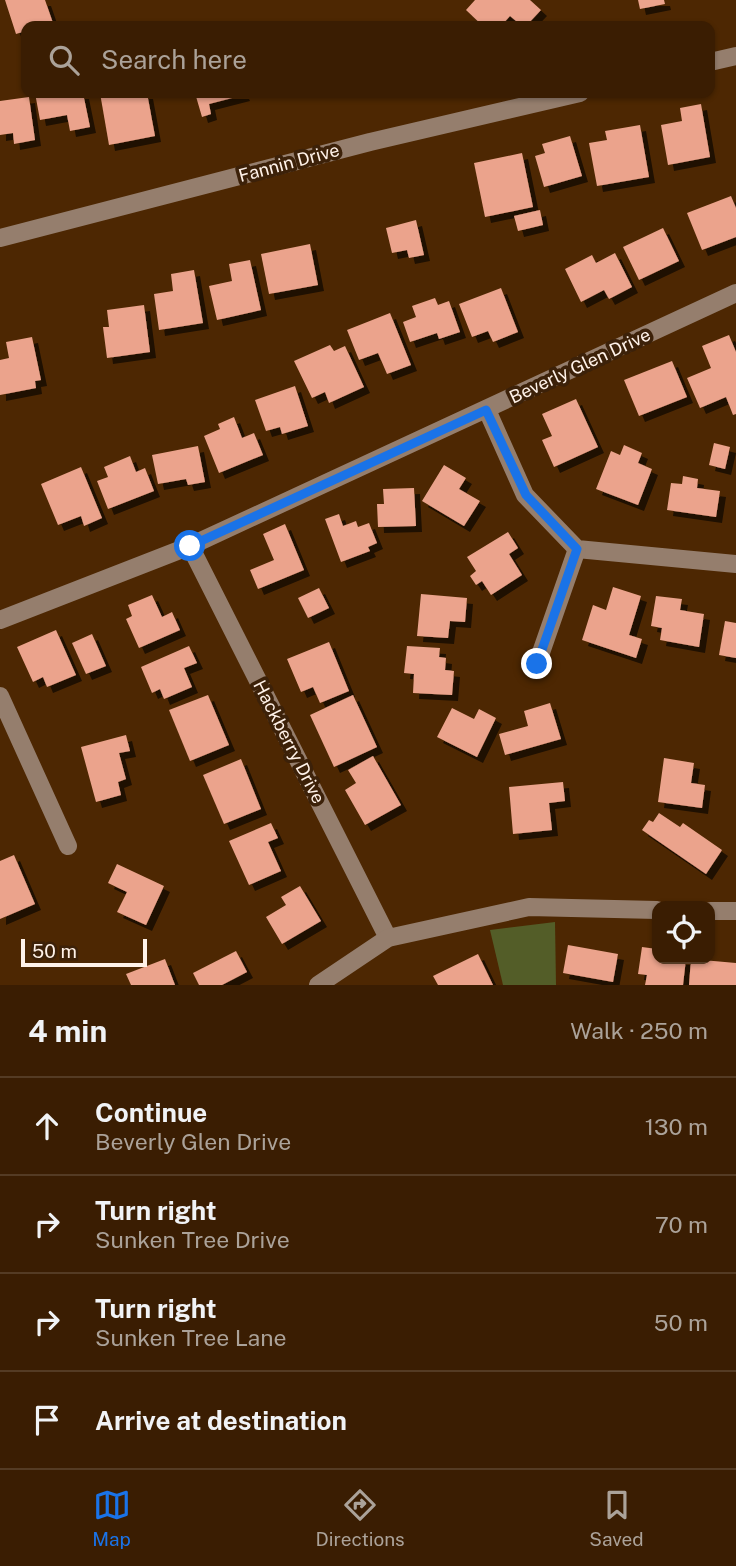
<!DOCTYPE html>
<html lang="en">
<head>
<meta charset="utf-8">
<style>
  :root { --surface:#3a1d02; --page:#41260c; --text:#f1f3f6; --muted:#aba299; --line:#543b24; --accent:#1a73e8 }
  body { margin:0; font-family:"Public Sans",sans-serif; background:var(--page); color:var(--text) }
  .controls { position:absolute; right:21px; bottom:21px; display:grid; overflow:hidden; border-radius:14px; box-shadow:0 2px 5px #0004 }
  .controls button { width:63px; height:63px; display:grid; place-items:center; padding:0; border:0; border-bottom:2px solid var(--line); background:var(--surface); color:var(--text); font:35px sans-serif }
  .scale { position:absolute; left:21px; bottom:18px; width:126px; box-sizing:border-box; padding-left:7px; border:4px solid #fff2e9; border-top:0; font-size:19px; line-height:24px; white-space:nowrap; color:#fff2e9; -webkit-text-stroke:5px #3c2109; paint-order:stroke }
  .stop { position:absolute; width:21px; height:21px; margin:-16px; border:5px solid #1a73e8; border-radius:50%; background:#fff }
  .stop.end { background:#1a73e8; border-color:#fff; box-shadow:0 2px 7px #0008 }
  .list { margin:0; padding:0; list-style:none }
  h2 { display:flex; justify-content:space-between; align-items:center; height:91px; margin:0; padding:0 28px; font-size:30px }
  h2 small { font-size:23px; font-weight:400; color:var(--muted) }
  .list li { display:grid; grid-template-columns:46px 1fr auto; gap:21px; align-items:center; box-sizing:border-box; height:98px; padding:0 28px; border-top:2px solid var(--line) }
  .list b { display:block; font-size:26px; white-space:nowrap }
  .list p { margin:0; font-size:23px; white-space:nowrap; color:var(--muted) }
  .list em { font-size:23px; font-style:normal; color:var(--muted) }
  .icon { flex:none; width:38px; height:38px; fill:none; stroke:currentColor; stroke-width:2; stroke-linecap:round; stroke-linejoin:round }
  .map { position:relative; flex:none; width:736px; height:985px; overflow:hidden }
  .search { position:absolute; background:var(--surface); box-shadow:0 2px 5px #0004; left:21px; right:21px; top:21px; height:77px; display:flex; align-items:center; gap:18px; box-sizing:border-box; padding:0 24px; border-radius:14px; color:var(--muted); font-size:26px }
  .sheet { height:483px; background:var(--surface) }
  nav { display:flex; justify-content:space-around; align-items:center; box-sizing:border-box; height:98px; border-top:2px solid var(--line); background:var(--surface); font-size:19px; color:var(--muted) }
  nav a { display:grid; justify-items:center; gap:4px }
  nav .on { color:var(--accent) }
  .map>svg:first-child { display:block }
  .green { fill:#535d28 }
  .building { fill:#eba38c; filter:url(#shadow) }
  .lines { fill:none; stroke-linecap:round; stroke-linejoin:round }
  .minor { stroke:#957e6d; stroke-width:18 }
  .route { stroke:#1a73e8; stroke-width:9 }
  .labels { text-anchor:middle; stroke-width:7; stroke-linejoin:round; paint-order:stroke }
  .street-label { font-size:18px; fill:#fff2e9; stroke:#3c2109 }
</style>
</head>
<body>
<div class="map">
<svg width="736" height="985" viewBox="0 0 736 985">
  <defs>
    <filter id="shadow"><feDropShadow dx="6" dy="6" stdDeviation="0" flood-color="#0009"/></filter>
  </defs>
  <rect width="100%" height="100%" fill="#4d2702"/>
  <!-- green -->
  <path class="green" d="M555,922l1,63h-53l-13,-55z"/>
  <!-- building -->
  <g class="building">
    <path d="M5,0h40l8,23 -12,3h-15v5l-10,3z"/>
    <path d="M475,0h55l11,10 -15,16h-4l-12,-10 -9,10h-18l-17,-16z"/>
    <path d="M638,0h26l1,4 -25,5z"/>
    <path d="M35,93h48l7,34 -20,4 -3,-16 -27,5z"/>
    <path d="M100,93h47l8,43 -46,9z"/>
    <path d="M195,93h48l1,2 -35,9 2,10 -9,3z"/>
    <path d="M29,97l6,43 -21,4 -1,-11 -13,2v-34z"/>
    <path d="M701,104l9,53 -42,8 -7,-40 21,-4 -2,-13z"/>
    <path d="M640,125l9,52 -52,9 -8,-43 18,-3 -2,-9z"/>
    <path d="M570,136l12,40 -38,11 -9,-31 10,-3 -3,-9z"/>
    <path d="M522,153l11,54 -48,10 -11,-54z"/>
    <path d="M731,196l5,12v29l-34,13 -15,-37z"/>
    <path d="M540,210l3,15 -25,6 -4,-15z"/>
    <path d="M416,220l8,35 -15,3 -2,-8 -15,3 -6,-25z"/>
    <path d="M663,228l16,33 -40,19 -16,-33z"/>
    <path d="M310,244l8,41 -49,9 -8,-40z"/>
    <path d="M615,253l17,34 -23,12 -5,-9 -23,12 -16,-33 27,-14 4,8z"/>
    <path d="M250,260l11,50 -44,10 -8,-34 23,-5 -3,-17z"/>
    <path d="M194,270l9,53 -44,7 -5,-36 19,-3 -2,-17z"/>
    <path d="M501,288l17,44 -25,10 -5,-11 -16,6 -13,-33z"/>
    <path d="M435,298l3,7 11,-4 11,31 -21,7 -2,-6 -27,9 -7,-20 13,-5 -4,-11z"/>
    <path d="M144,305l6,47 -43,6 -4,-31h6l-2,-17z"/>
    <path d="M390,313l21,52 -24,9 -9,-21 -19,7 -12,-30z"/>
    <path d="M729,335l7,17v62l-3,1 -7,-18 -26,11 -13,-30 24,-10 -9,-22z"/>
    <path d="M32,337l9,43 -6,1 1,7 -36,7v-35l9,-2 -3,-16z"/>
    <path d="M330,345l4,6 11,-5 19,41 -35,16 -4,-11 -13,6 -18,-37z"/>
    <path d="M672,361l15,36 -48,19 -15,-36z"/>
    <path d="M295,386l13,40 -26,8 -2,-7 -14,4 -11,-31z"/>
    <path d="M576,399l22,48 -44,20 -12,-27 10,-4 -10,-22z"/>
    <path d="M234,417l8,21 12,-5 9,22 -44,18 -15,-37 16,-7 -2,-5z"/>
    <path d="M714,443l16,4 -5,22 -16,-4z"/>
    <path d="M624,445l18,8 -4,10 14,6 -14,36 -42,-16 15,-38 9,4z"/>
    <path d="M198,446l7,36 -17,3 -2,-6 -28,5 -6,-29z"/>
    <path d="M130,456l6,16 9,-4 9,23 -46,18 -11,-28 11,-4 -4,-10z"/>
    <path d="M444,465l22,13 -7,11 21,12 -16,25 -42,-25z"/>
    <path d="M81,467l21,51 -18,8 -3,-10 -23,9 -17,-41z"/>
    <path d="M683,476l15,3 -1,9 23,3 -4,26 -49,-7 4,-27 11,1z"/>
    <path d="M414,488l2,38 -38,1 -1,-23h7l-1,-15z"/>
    <path d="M339,514l4,12 13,-5 2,6 11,-4 8,20 -9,4 2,4 -29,11 -16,-43z"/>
    <path d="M285,524l19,46 -46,19 -8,-19 24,-10 -11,-26z"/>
    <path d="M508,532l10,16 -9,6 13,21 -31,20 -9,-14 -6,4 -6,-9 6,-5 -9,-14z"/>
    <path d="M613,587l28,9 -12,39 13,4 -6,19 -54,-18 11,-35 13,5z"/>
    <path d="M319,588l10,20 -21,10 -10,-20z"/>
    <path d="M421,594l46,4 -2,24 -15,-1 -2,17 -31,-2z"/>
    <path d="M152,595l10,22 10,-5 8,18 -41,18 -13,-29 6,-3 -4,-11z"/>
    <path d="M656,596l26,3 -2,11 24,4 -5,33 -39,-7 2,-12 -11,-2z"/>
    <path d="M725,621l11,2v35l-17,-3z"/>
    <path d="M56,630l20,45 -29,12 -4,-10 -10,5 -16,-35z"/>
    <path d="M92,634l14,32 -20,8 -14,-31z"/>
    <path d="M329,642l20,49 -29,12 -7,-16 -12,5 -14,-33z"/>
    <path d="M189,646l8,17 -13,5 8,19 -28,12 -4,-10 -8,4 -11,-26z"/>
    <path d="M407,646l33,2 -1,9 7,1 -1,12 9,1 -2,24 -39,-2 1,-19 -10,-1z"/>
    <path d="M208,695l21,50 -39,16 -21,-51z"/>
    <path d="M353,695l24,52 -43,20 -24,-52z"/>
    <path d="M550,703l11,36 -56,16 -6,-21 29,-8 -4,-15z"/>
    <path d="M452,708l22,11 5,-10 17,9 -19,39 -40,-20z"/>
    <path d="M126,735l4,16 -11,2 7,26 -8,3 3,13 -25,7 -15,-55z"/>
    <path d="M373,756l28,49 -36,20 -20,-35 11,-7 -8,-13z"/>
    <path d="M664,758l30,5 -3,20 14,2 -3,23 -44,-6z"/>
    <path d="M241,759l20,50 -37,15 -21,-49z"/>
    <path d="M563,782l2,19 -16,2 3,27 -39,4 -4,-47z"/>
    <path d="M659,813l21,14 3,-4 39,27 -16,24 -64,-44 7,-10 4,2z"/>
    <path d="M271,823l7,15 -10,4 13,29 -32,14 -20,-44z"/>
    <path d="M14,855l21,49 -35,15v-58z"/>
    <path d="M117,864l47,22 -18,39 -29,-13 10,-20 -19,-9z"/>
    <path d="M300,886l21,35 -39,23 -16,-27 20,-12 -5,-8z"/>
    <path d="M568,945l50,9 -5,28 -50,-9z"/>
    <path d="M642,947l15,2v10h29l-3,26h-38l2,-10 -9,-1z"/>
    <path d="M236,951l11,21 -25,13h-23l-6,-12z"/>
    <path d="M478,954l15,31h-55l-5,-9z"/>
    <path d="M165,959l10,26h-44l-5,-11z"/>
    <path d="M691,959l45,4v22h-47z"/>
  </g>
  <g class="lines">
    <!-- minor -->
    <g class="minor">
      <path d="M710,62l26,-6"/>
      <path d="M0,238l370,-96 210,-49"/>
      <path d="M487,410l38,85 52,54 159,15"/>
      <path d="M190,546l198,392"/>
      <path d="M0,620l190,-74 546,-253"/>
      <path d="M537,664l40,-115"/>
      <path d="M0,696l68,150"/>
      <path d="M710,911h26"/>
      <path d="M318,985l70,-47 141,-31 128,3"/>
    </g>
  </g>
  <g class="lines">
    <!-- route -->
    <path class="route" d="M190,546l296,-136 40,85 51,54 -40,115"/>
  </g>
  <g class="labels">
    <!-- street labels -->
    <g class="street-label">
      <text transform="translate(289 163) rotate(-15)" y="6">Fannin Drive</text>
      <text transform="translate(580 366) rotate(-25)" y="6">Beverly Glen Drive</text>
      <text transform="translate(289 742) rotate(63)" y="6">Hackberry Drive</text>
    </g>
  </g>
</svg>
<div class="controls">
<button><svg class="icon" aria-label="locate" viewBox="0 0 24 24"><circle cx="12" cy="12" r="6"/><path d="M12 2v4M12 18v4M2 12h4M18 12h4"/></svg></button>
</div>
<div class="scale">50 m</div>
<div class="stop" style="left:190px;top:546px"></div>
<div class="stop end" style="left:537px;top:664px"></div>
<div class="search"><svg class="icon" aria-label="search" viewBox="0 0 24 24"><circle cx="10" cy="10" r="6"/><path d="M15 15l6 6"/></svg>Search here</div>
</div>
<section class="sheet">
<h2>4 min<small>Walk · 250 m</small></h2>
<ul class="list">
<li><svg class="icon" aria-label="ahead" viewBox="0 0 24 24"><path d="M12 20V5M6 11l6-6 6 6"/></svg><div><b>Continue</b><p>Beverly Glen Drive</p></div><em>130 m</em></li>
<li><svg class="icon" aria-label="right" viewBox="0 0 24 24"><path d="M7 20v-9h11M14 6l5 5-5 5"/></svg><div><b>Turn right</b><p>Sunken Tree Drive</p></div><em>70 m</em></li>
<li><svg class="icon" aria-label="right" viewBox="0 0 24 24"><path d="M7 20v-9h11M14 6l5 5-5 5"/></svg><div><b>Turn right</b><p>Sunken Tree Lane</p></div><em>50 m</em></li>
<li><svg class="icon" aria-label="arrive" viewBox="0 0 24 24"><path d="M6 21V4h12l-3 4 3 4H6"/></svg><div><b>Arrive at destination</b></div></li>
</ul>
</section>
<nav>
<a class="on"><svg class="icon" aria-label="map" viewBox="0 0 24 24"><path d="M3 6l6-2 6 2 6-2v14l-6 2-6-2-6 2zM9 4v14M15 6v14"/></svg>Map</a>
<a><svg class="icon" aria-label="directions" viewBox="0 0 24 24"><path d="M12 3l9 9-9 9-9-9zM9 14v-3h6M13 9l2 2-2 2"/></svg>Directions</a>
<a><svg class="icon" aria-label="saved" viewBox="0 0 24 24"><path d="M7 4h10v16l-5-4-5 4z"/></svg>Saved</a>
</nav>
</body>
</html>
